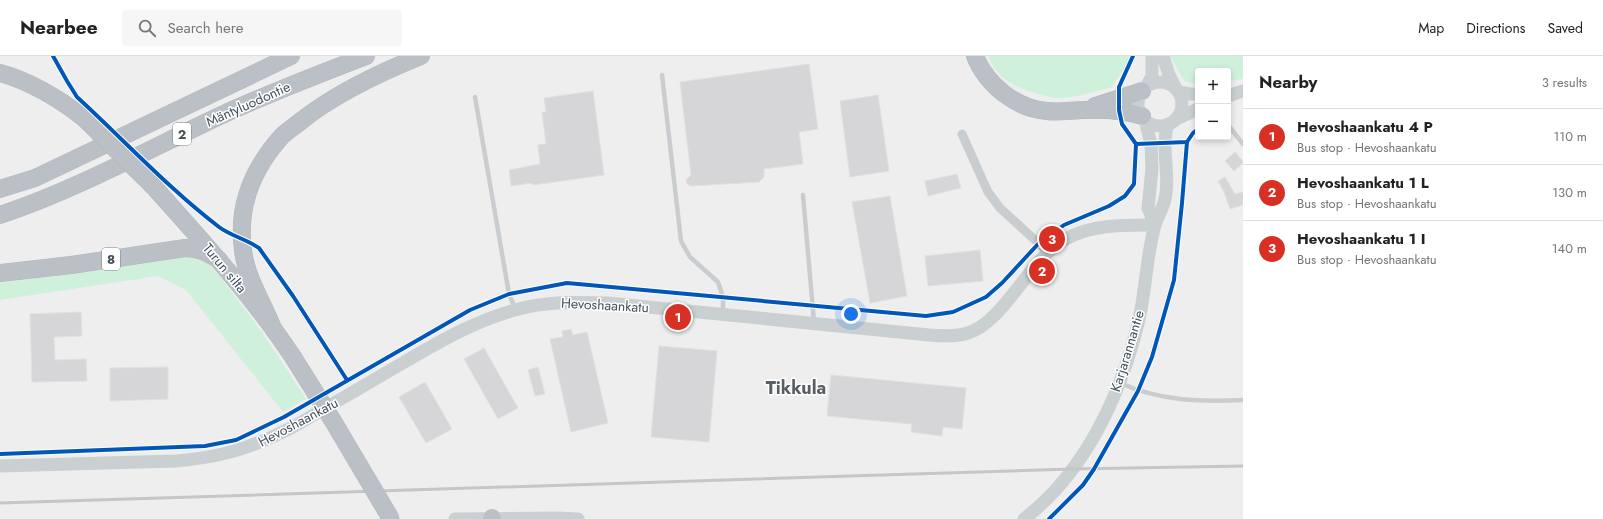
<!DOCTYPE html>
<html lang="en">
<head>
<meta charset="utf-8">
<style>
  :root { --surface:#fff; --page:#f6f6f6; --text:#222; --muted:#767676; --line:#e0e0e0; --accent:#d93025 }
  body { margin:0; font-family:Jost,sans-serif; background:var(--page); color:var(--text) }
  .controls { position:absolute; right:12px; top:12px; display:grid; overflow:hidden; border-radius:4px; box-shadow:0 2px 6px #0003 }
  .controls button { width:36px; height:36px; display:grid; place-items:center; padding:0; border:0; border-bottom:1px solid var(--line); background:var(--surface); color:var(--text); font:20px sans-serif }
  .you { position:absolute; left:851px; top:258px; width:14px; height:14px; margin:-10px; border:3px solid #fff; border-radius:50%; background:#1a73e8; box-shadow:0 0 0 6px #1a73e833 }
  .badge { display:grid; place-items:center; width:26px; height:26px; border-radius:50%; background:var(--accent); color:#fff; font-size:13px; font-weight:700 }
  .pin { position:absolute; translate:-50% -50%; border:2px solid #fff; box-shadow:0 1px 4px #0006 }
  .list { margin:0; padding:0; list-style:none }
  h2 { display:flex; justify-content:space-between; align-items:center; height:52px; margin:0; padding:0 16px; font-size:17px }
  h2 small { font-size:13px; font-weight:400; color:var(--muted) }
  .list li { display:grid; grid-template-columns:26px 1fr auto; gap:12px; align-items:center; box-sizing:border-box; height:56px; padding:0 16px; border-top:1px solid var(--line) }
  .list b { display:block; font-size:15px; white-space:nowrap }
  .list p { margin:0; font-size:13px; white-space:nowrap; color:var(--muted) }
  .list em { font-size:13px; font-style:normal; color:var(--muted) }
  .icon { flex:none; width:22px; height:22px; fill:none; stroke:currentColor; stroke-width:2; stroke-linecap:round; stroke-linejoin:round }
  .map { position:relative; flex:none; width:1243px; height:463px; overflow:hidden }
  header { display:flex; align-items:center; gap:24px; box-sizing:border-box; height:56px; padding:0 20px; background:var(--surface); border-bottom:1px solid var(--line) }
  header strong { font-size:19px }
  nav { display:flex; gap:22px; margin-inline-start:auto; font-size:14px }
  .search { width:280px; height:36px; background:var(--page); display:flex; align-items:center; gap:10px; box-sizing:border-box; padding:0 14px; border-radius:4px; color:var(--muted); font-size:15px }
  main { display:flex }
  aside { flex:1; background:var(--surface) }
  .map>svg:first-child { display:block }
  .green { fill:#cff1dc }
  .building { fill:#d6d6d9; stroke:#e0e0e1 }
  .lines { fill:none; stroke-linecap:round; stroke-linejoin:round }
  .highway-casing { stroke:#b2b8bf; stroke-width:18 }
  .lane { stroke:#cacdd0; stroke-width:4.5 }
  .street { stroke:#cacdd0; stroke-width:9 }
  .secondary { stroke:#cacfd2; stroke-width:13 }
  .highway { stroke:#bac0c6; stroke-width:17 }
  .rail { stroke:#c4c6c9; stroke-width:3 }
  .highway-bridge-casing { stroke:#b2b8bf; stroke-width:18; stroke-linecap:butt }
  .highway-bridge { stroke:#bac0c6; stroke-width:17 }
  .cycleway-casing { stroke:#fff; stroke-width:6 }
  .cycleway { stroke:#0057b8; stroke-width:4 }
  .labels { text-anchor:middle; stroke-width:3; stroke-linejoin:round; paint-order:stroke }
  .shield { fill:#fff; stroke:#7b858e; stroke-width:1 }
  .shield-label { font-size:13px; font-weight:bold; fill:#43515d }
  .street-label { font-size:14px; fill:#43515d; stroke:#fff }
  .district-label { font-size:18px; font-weight:bold; fill:#595e63; stroke:#fff }
</style>
</head>
<body>
<header>
<strong>Nearbee</strong>
<div class="search"><svg class="icon" aria-label="search" viewBox="0 0 24 24"><circle cx="10" cy="10" r="6"/><path d="M15 15l6 6"/></svg>Search here</div>
<nav><a>Map</a><a>Directions</a><a>Saved</a></nav>
</header>
<main>
<div class="map">
<svg width="1243" height="463" viewBox="0 0 1243 463">
  <rect width="100%" height="100%" fill="#efeeee"/>
  <!-- green -->
  <g class="green">
    <path d="M988,0h142l-1,5 -17,26c-18,5 -36,11 -54,11 -5,0 -11,-2 -15,-3 -24,-5 -46,-15 -55,-39z"/>
    <path d="M1170,0h73v23l-15,2v-10h-30v13l-13,-2z"/>
    <path d="M185,199l18,4 15,15 44,58 44,67 -23,13 -97,-122 -28,-14 -158,24v-20z"/>
  </g>
  <!-- building -->
  <g class="building">
    <path d="M809,8l9,65 -19,3 4,32 -39,5v8l-5,5 -68,4 -4,-2 -1,-4 5,-5 -11,-93z"/>
    <path d="M593,35l11,84 -71,10 -1,-2 -21,3 -2,-16 31,-6 -2,-19 8,-1 -4,-32h4l-2,-14z"/>
    <path d="M878,39l11,76 -39,6 -10,-76z"/>
    <path d="M1235,96l8,9v2l-9,8 -9,-10z"/>
    <path d="M957,118l4,14 -33,8 -3,-15z"/>
    <path d="M1225,121l10,17 8,-2v13l-13,4 -6,-17 -6,-11z"/>
    <path d="M890,140l17,100 -37,7 -18,-101z"/>
    <path d="M980,194l3,31 -55,5 -3,-30z"/>
    <path d="M81,256l1,24 -28,1 1,23 31,-1 1,22 -55,1 -2,-68z"/>
    <path d="M571,273l2,6 14,-3 21,91 -37,9 -21,-93 13,-2 -1,-6z"/>
    <path d="M659,290l58,5 -8,91 -58,-5z"/>
    <path d="M484,292l34,60 -20,11 -34,-60z"/>
    <path d="M168,311v32l-58,2v-33z"/>
    <path d="M538,311l7,27 -10,2 -7,-26z"/>
    <path d="M831,319l135,13 -4,41 -19,-2 -1,9 -31,-4 1,-8 -85,-8z"/>
    <path d="M425,326l27,47 -26,14 -27,-46z"/>
  </g>
  <g class="lines">
    <!-- highway casing -->
    <g class="highway-casing">
      <g id="highway">
        <path d="M975,0c11,28 41,53 72,55 13,2 25,-1 37,-1 20,-1 39,0 58,6"/>
        <path d="M0,17c32,9 58,25 84,45"/>
        <path d="M1095,50l47,-15"/>
        <path d="M153,130c49,55 99,109 140,171"/>
        <path d="M0,133l35,-11 256,-122"/>
        <path d="M0,159c78,-26 151,-67 226,-102 46,-21 93,-39 140,-57"/>
        <path d="M0,217l71,-8 114,-17c14,0 23,5 34,12"/>
        <path d="M272,270c-10,-25 -26,-49 -29,-76 -6,-44 10,-82 39,-114 5,-5 13,-10 19,-15 35,-28 78,-48 120,-65"/>
        <path d="M492,462v1"/>
      </g>
    </g>
    <!-- lane -->
    <g class="lane">
      <path d="M662,19l19,166 9,16 28,25 5,15v16"/>
      <path d="M475,41l34,197 6,14"/>
      <path d="M1228,69l15,19"/>
      <path d="M803,139l11,127"/>
      <path d="M1120,327c40,18 80,19 123,17"/>
    </g>
    <!-- street -->
    <path class="street" d="M962,78l26,58 12,16 48,44"/>
    <!-- secondary -->
    <g class="secondary">
      <path d="M1163,0l6,19 6,12"/>
      <circle cx="1160" cy="48" r="22"/>
      <path d="M1146,31l6,-11v-20"/>
      <path d="M1179,36l11,2h8"/>
      <path d="M1228,40l15,-5"/>
      <path d="M1176,63l22,-10"/>
      <path d="M1145,64l6,24 1,25 -4,39 7,17"/>
      <path d="M0,410l176,-5c47,-4 75,-13 117,-34 36,-21 72,-42 108,-63 36,-21 73,-43 114,-54 31,-9 62,-8 93,-7l321,32c13,1 27,2 39,-2 37,-12 61,-74 98,-94 25,-15 60,-14 89,-14"/>
      <path d="M455,463l101,-1 22,1"/>
      <path d="M1024,463c61,-47 96,-123 114,-195 8,-33 8,-67 17,-99 3,-9 8,-17 10,-26 6,-24 -5,-51 3,-75"/>
    </g>
    <!-- highway -->
    <use href="#highway" class="highway"/>
    <!-- rail -->
    <path class="rail" d="M0,447l1072,-34 171,-3"/>
    <!-- highway-bridge casing -->
    <g class="highway-bridge-casing">
      <g id="highway-bridge">
        <path d="M84,62l69,68"/>
        <path d="M293,301l40,64 58,98"/>
      </g>
    </g>
    <!-- highway-bridge -->
    <use href="#highway-bridge" class="highway-bridge"/>
    <!-- cycleway casing -->
    <g class="cycleway-casing">
      <g id="cycleway">
        <path d="M53,0l14,25 10,16c47,43 91,91 142,130 12,9 27,12 40,21l34,48 54,84"/>
        <path d="M1136,88l51,-2 6,-9 5,-4"/>
        <path d="M0,398l205,-8 31,-6 48,-23 186,-107 39,-16 58,-11 359,33 27,-4 33,-15 16,-14 37,-40 25,-18 45,-19 16,-10 9,-12 2,-40 -14,-20 -3,-14v-23l14,-31"/>
        <path d="M1049,463l34,-34 11,-16 44,-78 14,-34 22,-77 8,-77 5,-61"/>
      </g>
    </g>
    <!-- cycleway -->
    <use href="#cycleway" class="cycleway"/>
  </g>
  <g class="labels">
    <!-- shield labels -->
    <g class="shield">
      <rect x="173" y="67" width="18" height="22" rx="3"/>
      <rect x="102" y="192" width="18" height="22" rx="3"/>
    </g>
    <g class="shield-label">
      <text x="182" y="83">2</text>
      <text x="111" y="208">8</text>
    </g>
    <!-- street labels -->
    <g class="street-label">
      <text transform="translate(248 48) rotate(-24)" y="5">Mäntyluodontie</text>
      <text transform="translate(225 212) rotate(50)" y="5">Turun silta</text>
      <text transform="translate(605 249) rotate(3)" y="5">Hevoshaankatu</text>
      <text transform="translate(1127 295) rotate(-73)" y="5">Karjarannantie</text>
      <text transform="translate(298 366) rotate(-28)" y="5">Hevoshaankatu</text>
    </g>
    <!-- district labels -->
    <g class="district-label">
      <text x="796" y="338">Tikkula</text>
    </g>
  </g>
</svg>
<div class="controls">
<button>+</button>
<button>−</button>
</div>
<div class="you"></div>
<div class="pin badge" style="left:678px;top:261px">1</div>
<div class="pin badge" style="left:1042px;top:215px">2</div>
<div class="pin badge" style="left:1052px;top:183px">3</div>
</div>
<aside>
<h2>Nearby<small>3 results</small></h2>
<ul class="list">
<li><span class="badge">1</span><div><b>Hevoshaankatu 4 P</b><p>Bus stop · Hevoshaankatu</p></div><em>110 m</em></li>
<li><span class="badge">2</span><div><b>Hevoshaankatu 1 L</b><p>Bus stop · Hevoshaankatu</p></div><em>130 m</em></li>
<li><span class="badge">3</span><div><b>Hevoshaankatu 1 I</b><p>Bus stop · Hevoshaankatu</p></div><em>140 m</em></li>
</ul>
</aside>
</main>
</body>
</html>
